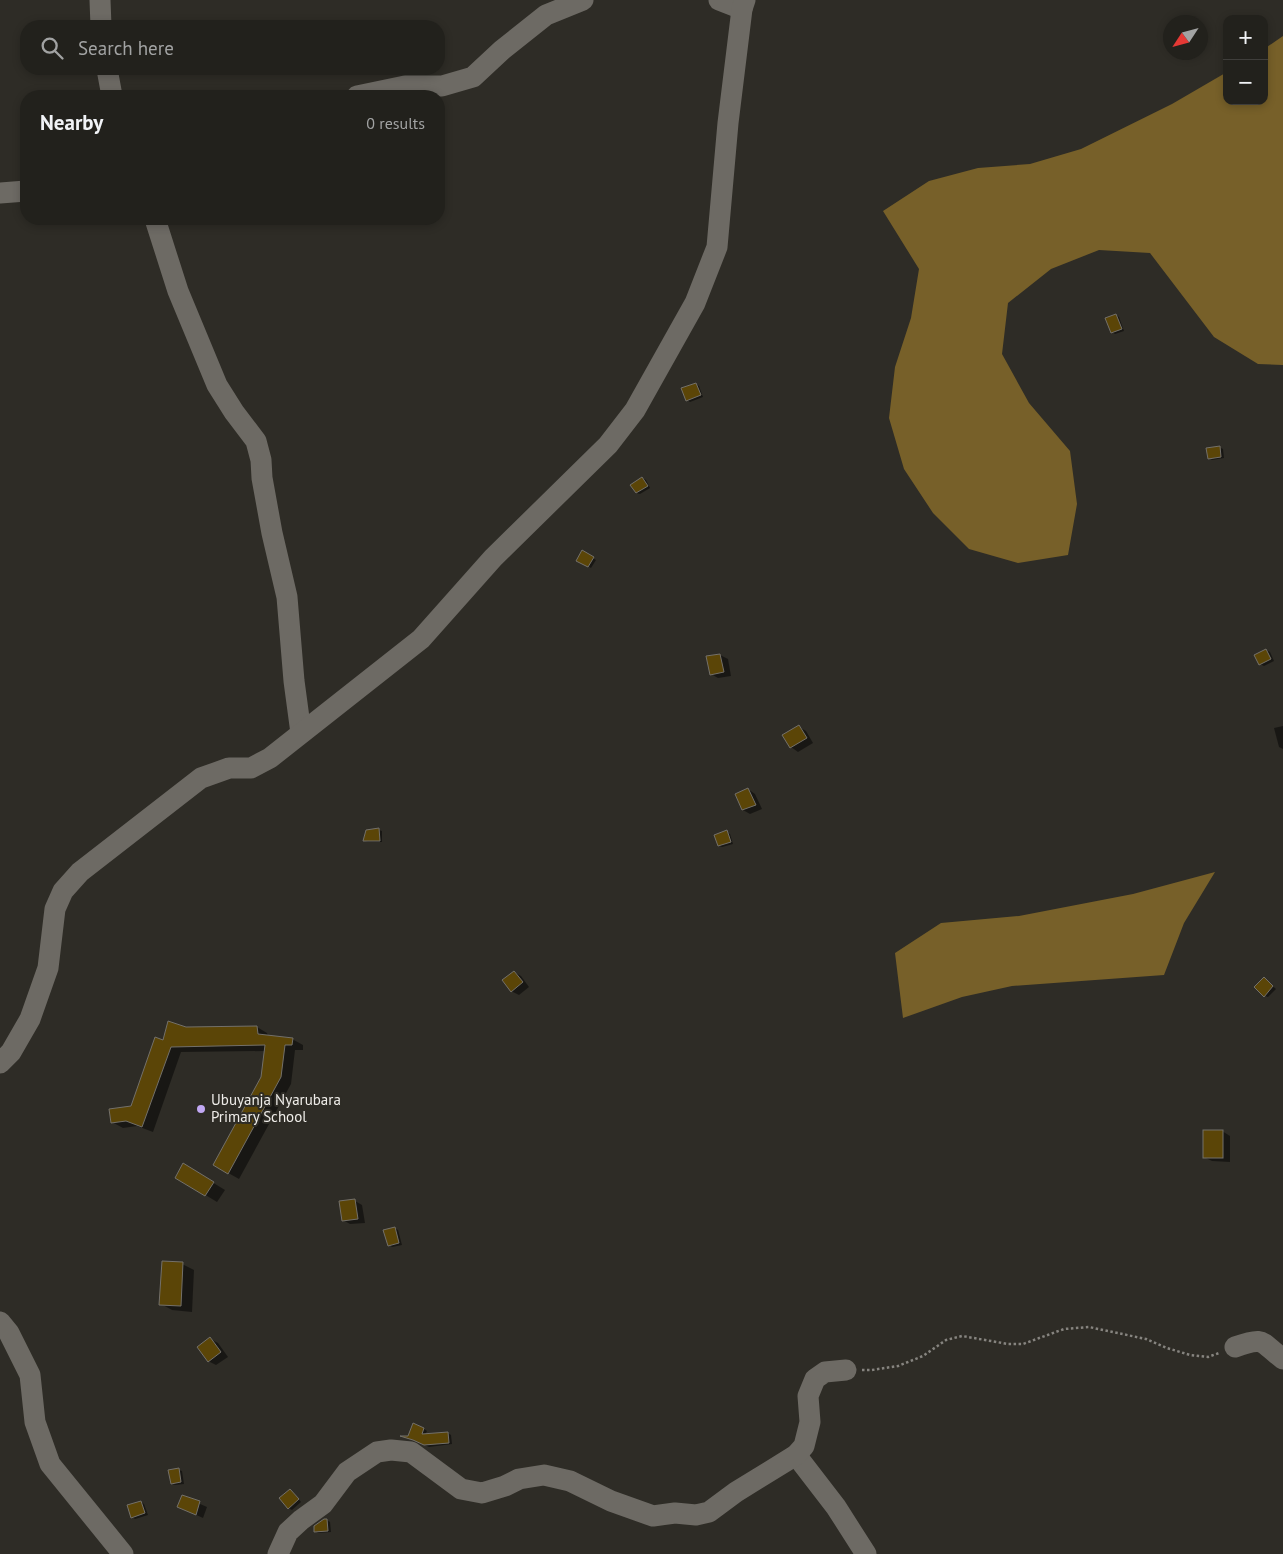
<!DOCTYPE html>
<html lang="en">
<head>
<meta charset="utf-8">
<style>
  :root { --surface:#22211c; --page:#2e2e29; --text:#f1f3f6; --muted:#a2a3a3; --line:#3f3e3b }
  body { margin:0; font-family:"PT Sans",sans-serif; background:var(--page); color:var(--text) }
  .controls { position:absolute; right:15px; top:15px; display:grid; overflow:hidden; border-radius:10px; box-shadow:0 2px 8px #0003 }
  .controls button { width:45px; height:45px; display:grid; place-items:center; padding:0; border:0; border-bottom:1px solid var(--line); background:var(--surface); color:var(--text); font:25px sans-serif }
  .compass { position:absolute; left:1163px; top:15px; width:45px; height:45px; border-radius:50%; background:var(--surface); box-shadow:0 2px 8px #0003; rotate:234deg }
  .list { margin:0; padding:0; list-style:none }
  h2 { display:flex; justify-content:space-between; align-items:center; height:65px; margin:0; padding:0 20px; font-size:21px }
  h2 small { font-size:16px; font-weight:400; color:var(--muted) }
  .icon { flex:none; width:28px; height:28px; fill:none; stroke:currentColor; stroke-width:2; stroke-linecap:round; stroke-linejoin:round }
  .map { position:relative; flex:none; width:1283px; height:1554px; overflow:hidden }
  .search { position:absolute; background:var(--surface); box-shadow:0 2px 8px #0003; left:20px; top:20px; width:425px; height:55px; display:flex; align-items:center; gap:12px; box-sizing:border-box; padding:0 18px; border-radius:20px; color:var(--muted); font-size:19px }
  .panel { position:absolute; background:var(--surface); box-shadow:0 2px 8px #0003; left:20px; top:90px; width:425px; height:135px; border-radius:20px }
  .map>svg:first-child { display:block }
  .forest { fill:#776029 }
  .shadow { fill:#0007 }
  .building { fill:#5b4507; stroke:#73706a }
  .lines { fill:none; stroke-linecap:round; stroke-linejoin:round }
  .path { stroke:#86847f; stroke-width:2.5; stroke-dasharray:2.5 2.5; stroke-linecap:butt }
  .minor { stroke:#6d6a64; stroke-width:21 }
  .poi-dot { fill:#c1a8f3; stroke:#2e2c26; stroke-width:2 }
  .labels { text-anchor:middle; stroke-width:4; stroke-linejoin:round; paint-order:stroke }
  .poi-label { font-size:15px; fill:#efede9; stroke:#2e2c26; text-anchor:start }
</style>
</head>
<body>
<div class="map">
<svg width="1283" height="1554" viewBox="0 0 1283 1554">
  <rect width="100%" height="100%" fill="#2e2c26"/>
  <!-- forest -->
  <g class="forest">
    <path d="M1283,36v329l-25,-1 -44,-27 -64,-84 -51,-3 -48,19 -43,34 -6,51 27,49 41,48 7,53 -9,51 -50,8 -49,-14 -36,-36 -29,-44 -15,-51 6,-51 16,-49 8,-49 -36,-58 46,-30 49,-13 52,-4 51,-15 91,-45 55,-32v29h37v-52z"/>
    <path d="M1215,872l-31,51 -20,52 -152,11 -50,11 -59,21 -8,-65 46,-30 78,-7 114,-22z"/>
  </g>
  <!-- shadow -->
  <g class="shadow">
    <path d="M1116,315l3,2 5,14 -9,3 -3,-2z"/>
    <path d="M696,384l3,2 4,11 -13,5 -3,-2z"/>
    <path d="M1219,447l4,2 1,9 -12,2 -3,-2z"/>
    <path d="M642,478l4,2 4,8 -10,6 -4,-1z"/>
    <path d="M582,552l14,8 -5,8 -13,-8z"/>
    <path d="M1266,650l4,2 4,9 -10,5 -4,-2z"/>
    <path d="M720,655l8,4 3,17 -13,2 -7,-4z"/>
    <path d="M1283,726v23l-4,-2 -5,-19z"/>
    <path d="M799,727l7,4 7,12 -15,9 -7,-5z"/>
    <path d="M748,789l7,5 7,15 -12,5 -7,-4z"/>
    <path d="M379,830l3,1v11h-14l-3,-1z"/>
    <path d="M727,832l3,2 3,10 -11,3 -3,-1z"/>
    <path d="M514,972l7,4 8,11 -10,8 -8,-4z"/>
    <path d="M1267,981l9,8 -8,8 -3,-1z"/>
    <path d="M257,1027l10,6 1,3 24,3 11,6v5h-8l-4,34 -52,95 -25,-14 48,-87 3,-27 -84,1 -28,80 -16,-6 -14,2 -11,-6 20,-15 32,-65 22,-14z"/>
    <path d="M1222,1131l8,5v26l-18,-1 -8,-4z"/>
    <path d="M184,1165l41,25 -8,12 -41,-25z"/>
    <path d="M355,1201l7,4 3,18 -15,1 -7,-4z"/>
    <path d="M394,1228l4,2 4,15 -10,2 -3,-2z"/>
    <path d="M182,1264l12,6 -2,42 -20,-2 -11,-6z"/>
    <path d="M210,1339l8,4 10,14 -12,8 -8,-4z"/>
    <path d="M424,1429l3,2 -2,4 23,-2 3,2 1,9 -23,3 -12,-6 -13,-4h5z"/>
    <path d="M179,1470l3,1 2,13 -9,1 -3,-1z"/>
    <path d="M293,1492l8,10 -9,8 -4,-2z"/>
    <path d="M182,1496l25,11 -4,11 -24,-11z"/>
    <path d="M141,1502l3,2 4,11 -13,4 -3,-2z"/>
    <path d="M327,1520l3,2 1,10 -13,1 -3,-2z"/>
  </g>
  <!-- building -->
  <g class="building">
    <path d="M1116,314l6,15 -11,4 -6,-15z"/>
    <path d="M696,383l5,12 -15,6 -5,-13z"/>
    <path d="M1220,446l1,11 -13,2 -2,-11z"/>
    <path d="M642,477l6,9 -12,7 -6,-8z"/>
    <path d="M582,550l12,7 -6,10 -12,-6z"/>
    <path d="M1266,649l5,10 -12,6 -5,-10z"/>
    <path d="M720,654l4,18 -14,3 -4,-19z"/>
    <path d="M799,725l8,13 -17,10 -8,-13z"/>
    <path d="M748,788l8,17 -14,5 -7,-16z"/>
    <path d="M379,828l1,13h-17l3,-11z"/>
    <path d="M727,830l4,12 -13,4 -4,-11z"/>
    <path d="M514,971l9,11 -12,10 -9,-12z"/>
    <path d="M1264,977l9,9 -9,11 -10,-10z"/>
    <path d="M168,1021l18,6 71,-1 1,8 35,4 -1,7h-7l-4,32 -53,97 -15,-9 48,-88 4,-32 -94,2 -29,80 -16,-6 -15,2 -2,-14 22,-3 24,-69 8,3z"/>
    <rect x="1203" y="1130" width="20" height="28"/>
    <path d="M183,1163l31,19 -9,14 -30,-18z"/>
    <path d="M355,1199l3,20 -16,2 -3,-20z"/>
    <path d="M395,1227l4,16 -11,3 -5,-16z"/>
    <path d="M162,1261l21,1 -2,44 -22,-1z"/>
    <path d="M210,1337l11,15 -13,10 -11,-15z"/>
    <path d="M413,1423l11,5 -2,6 26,-2 1,11 -25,2 -11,-5 -13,-4h8z"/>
    <path d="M179,1468l2,14 -10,2 -3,-14z"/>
    <path d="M290,1489l9,10 -11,10 -9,-11z"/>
    <path d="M182,1495l18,6 -4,14 -19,-8z"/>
    <path d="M141,1501l4,12 -14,5 -4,-13z"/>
    <path d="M324,1519h3l1,12 -14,1v-6z"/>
  </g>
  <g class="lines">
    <!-- path -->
    <path class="path" d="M862,1370h10l26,-4 25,-10 23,-16 16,-4 46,8h15l41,-15 25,-2 57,12 21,9 23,7 18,2 11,-4"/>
    <!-- minor -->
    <g class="minor">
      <path d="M100,0l1,26"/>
      <path d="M719,0l23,9"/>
      <path d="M107,69l5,27"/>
      <path d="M357,96l48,-10h37l31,-9 29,-27 44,-35 37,-15"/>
      <path d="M0,193l26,-2"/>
      <path d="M155,219l23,72 39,94 17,27 22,29 5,19 1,18 10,55 15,64 7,84 7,52"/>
      <path d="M0,1063l11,-11 19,-33 18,-51 7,-59 8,-18 17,-19 121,-94 28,-10h22l19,-10 151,-119 72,-81 115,-113 27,-35 60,-107 22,-56 11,-124 14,-114 3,-9"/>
      <path d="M0,1322l9,11 21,42 5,47 15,42 73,90"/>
      <path d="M1235,1347c31,-11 25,-5 48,12"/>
      <path d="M796,1455l40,52 30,47"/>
      <path d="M278,1554l10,-22 13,-12 22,-16 24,-32 30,-20 14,-2 20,2 50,37 21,4 23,-7 14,-7 25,-4 26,6 41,20 42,15 22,-3 21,2 13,-3 27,-20 60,-37 8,-9 6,-24 -2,-26 7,-17 10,-7 21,-2"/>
    </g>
  </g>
  <!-- markers -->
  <circle class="poi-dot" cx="201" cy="1109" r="5"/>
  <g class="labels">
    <!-- poi labels -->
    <g class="poi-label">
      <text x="211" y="1105">Ubuyanja Nyarubara<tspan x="211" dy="17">Primary School</tspan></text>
    </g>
  </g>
</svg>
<div class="controls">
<button>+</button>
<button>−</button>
</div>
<svg class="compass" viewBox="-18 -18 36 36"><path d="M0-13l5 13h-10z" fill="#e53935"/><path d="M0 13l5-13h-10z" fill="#a2a3a3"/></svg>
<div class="search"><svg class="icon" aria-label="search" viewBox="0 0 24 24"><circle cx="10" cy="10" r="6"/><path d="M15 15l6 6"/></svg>Search here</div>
<section class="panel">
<h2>Nearby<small>0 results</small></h2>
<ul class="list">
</ul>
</section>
</div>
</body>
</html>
